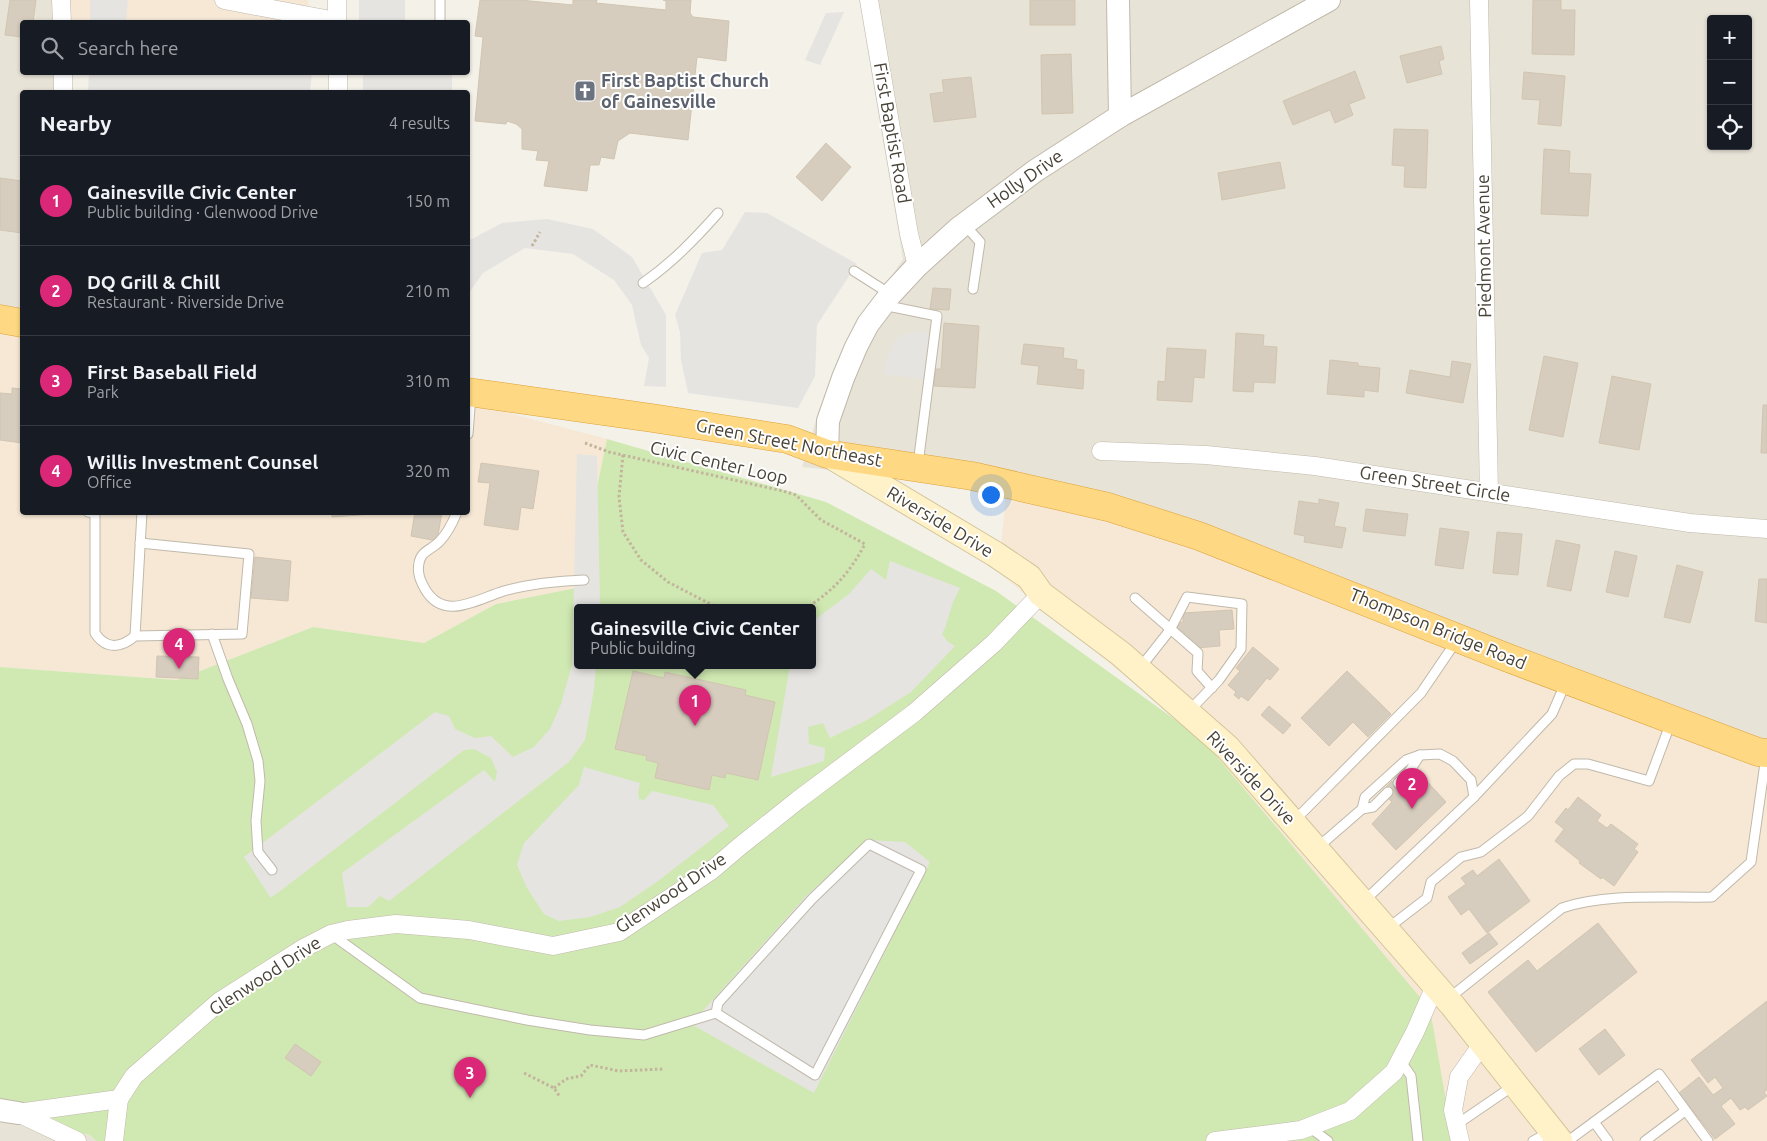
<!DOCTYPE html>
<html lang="en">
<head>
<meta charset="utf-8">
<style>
  :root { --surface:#171b24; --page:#20242c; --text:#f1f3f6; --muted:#9ea1a6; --line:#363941; --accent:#db2777 }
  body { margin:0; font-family:Ubuntu,sans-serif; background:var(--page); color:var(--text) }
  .controls { position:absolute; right:15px; top:15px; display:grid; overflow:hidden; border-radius:5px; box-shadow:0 1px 4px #0004 }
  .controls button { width:45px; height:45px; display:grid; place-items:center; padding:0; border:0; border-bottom:1px solid var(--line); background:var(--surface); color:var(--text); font:25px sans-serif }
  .you { position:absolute; left:990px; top:494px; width:18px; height:18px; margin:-12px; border:4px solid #fff; border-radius:50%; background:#1a73e8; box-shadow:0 0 0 8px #1a73e833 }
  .badge { display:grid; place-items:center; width:32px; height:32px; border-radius:50%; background:var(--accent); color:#fff; font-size:16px; font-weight:700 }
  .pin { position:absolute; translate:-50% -41px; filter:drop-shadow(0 1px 2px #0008) }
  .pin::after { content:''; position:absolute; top:26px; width:18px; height:15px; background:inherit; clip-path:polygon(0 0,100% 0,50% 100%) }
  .popup { position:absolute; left:574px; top:604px; width:242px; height:65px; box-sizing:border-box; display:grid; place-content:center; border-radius:5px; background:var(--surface); filter:drop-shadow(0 1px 4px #0005); font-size:16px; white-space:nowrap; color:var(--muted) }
  .popup b { font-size:19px; color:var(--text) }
  .popup::after { content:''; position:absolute; left:50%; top:100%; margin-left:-10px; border:10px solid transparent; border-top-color:var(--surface) }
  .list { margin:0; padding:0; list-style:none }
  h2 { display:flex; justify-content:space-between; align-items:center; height:65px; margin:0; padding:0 20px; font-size:21px }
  h2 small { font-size:16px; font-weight:400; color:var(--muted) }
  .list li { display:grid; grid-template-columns:32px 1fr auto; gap:15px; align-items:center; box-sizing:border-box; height:90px; padding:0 20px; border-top:1px solid var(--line) }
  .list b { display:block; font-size:19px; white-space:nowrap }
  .list p { margin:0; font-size:16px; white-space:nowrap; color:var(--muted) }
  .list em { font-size:16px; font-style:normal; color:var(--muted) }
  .icon { flex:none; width:28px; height:28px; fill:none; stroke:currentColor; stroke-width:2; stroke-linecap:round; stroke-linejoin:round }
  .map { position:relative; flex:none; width:1767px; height:1141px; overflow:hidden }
  .search { position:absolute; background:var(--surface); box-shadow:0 1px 4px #0004; left:20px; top:20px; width:450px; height:55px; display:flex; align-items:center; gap:12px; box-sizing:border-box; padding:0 18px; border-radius:5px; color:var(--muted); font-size:19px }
  .panel { position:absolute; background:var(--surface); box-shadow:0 1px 4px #0004; left:20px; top:90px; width:450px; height:425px; border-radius:5px }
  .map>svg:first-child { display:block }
  .residential { fill:#e8e3d7; fill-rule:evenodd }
  .commercial { fill:#f6e8d5 }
  .green { fill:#d0e9b2; fill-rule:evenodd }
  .parking { fill:#e6e4e1 }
  .building { fill:#d6cdbe; stroke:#d1c5b1 }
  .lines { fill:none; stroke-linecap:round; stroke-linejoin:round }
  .service-casing { stroke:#c0b9ab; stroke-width:11 }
  .minor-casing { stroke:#c0b9ab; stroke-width:19 }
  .tertiary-casing { stroke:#c0b9ab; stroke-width:24 }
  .secondary-casing { stroke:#d4c599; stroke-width:27 }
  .trunk-casing { stroke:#dea239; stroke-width:29 }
  .path { stroke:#c2b59c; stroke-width:3; stroke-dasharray:2.5 2.5; stroke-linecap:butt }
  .service { stroke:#fff; stroke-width:9 }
  .minor { stroke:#fff; stroke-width:18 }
  .tertiary { stroke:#fff; stroke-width:22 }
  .secondary { stroke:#fff2c9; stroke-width:25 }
  .trunk { stroke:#fed882; stroke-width:28 }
  .labels { text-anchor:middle; stroke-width:4; stroke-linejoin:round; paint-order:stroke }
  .worship-label { font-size:18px; font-weight:bold; fill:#5b616d; stroke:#fff; text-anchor:start }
  .street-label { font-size:18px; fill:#484237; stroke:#fff }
</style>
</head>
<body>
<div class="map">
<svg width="1767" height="1141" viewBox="0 0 1767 1141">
  <rect width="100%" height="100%" fill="#f4f1e9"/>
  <!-- residential -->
  <g class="residential">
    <path d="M0,0h70v22h-48v50l49,1v19h-49v241l-22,-5z"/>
    <path d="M859,0h908v745l-760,-256 -205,-22 18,-60 24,-59 59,-89zM1711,19h37v127h-37z"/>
    <path d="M0,1118l90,17 6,6h-96z"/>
  </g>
  <!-- commercial -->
  <g class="commercial">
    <path d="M70,0h238l1,22h-239z"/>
    <path d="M0,328l22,5v179h446v-110l139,37 -31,149 -80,16 -72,39 -111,-16 -136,53 -177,-13z"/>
    <path d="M1007,489l103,29 657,227v396h-314l-251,-402 -204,-167z"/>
  </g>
  <!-- green -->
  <path class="green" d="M607,439l219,63 170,89 206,148 228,270 23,132h-1357l-6,-6 -90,-17v-451l177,13 136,-53 111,16 72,-39 80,-16zM578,607h234v58h-234z"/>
  <!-- parking -->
  <g class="parking">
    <path d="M90,0h38l-2,22h-36z"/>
    <rect x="359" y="0" width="46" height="22"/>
    <path d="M844,12l-24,53 -15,-5 21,-47z"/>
    <path d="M89,73v-1l223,1 -2,19h-222z"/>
    <path d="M452,74v18h-89v-17z"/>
    <path d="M745,212l22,1 90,51 -40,61 -2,51 -17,32 -110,-15 -7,-33 -1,-28 -5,-17 27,-62 20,-3z"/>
    <path d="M547,219l46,10 39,28 34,58v72l-22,-1 5,-28 -8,-13 -9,-40 -18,-25 -41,-26 -48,-6 -42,25 -15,21v-53l34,-18z"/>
    <path d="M927,331l1,10 -5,38 -40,-5 8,-27 5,-8 9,-5z"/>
    <path d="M577,454l20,2 3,151h-22v58h18l-2,24 -9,51 -16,22 -180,139 -9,-5 -12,11h-21l-5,-34 142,-103 11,12 2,-10 -6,-14 -17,-9 -10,1 -193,148 -27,-41 191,-145 14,4 6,13 20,9 16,-2 22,21 21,-10 16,-18 11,-25 11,-39z"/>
    <path d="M890,561l70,27 -7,14 -8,26 -3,6 6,8 7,4 -44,46 -44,28 -37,18 -7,-15 -15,4 1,17 16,4 -1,13 -53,16 19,-112h22l1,-44 36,-27 22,-25 15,11z"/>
    <path d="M584,767l56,16 -2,10 1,6 5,1 8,-9 61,14 16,21 -71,55 -38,26 -30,10 -31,4 -15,-7 -17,-26 -10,-23 7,-22 55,-58z"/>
    <path d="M868,840l37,2 25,20 -116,231 -123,-69 115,-128z"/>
  </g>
  <!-- building -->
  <g class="building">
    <path d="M10,0h26l-3,22h-11v15l-17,-2z"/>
    <path d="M480,0h40l53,5v-5h24l-1,3 70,7v-9l-3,-1h28l-1,13 3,4 36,4 -3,40 -29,-4 -9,83 -58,-7 -12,8 -4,18 -13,-2 -2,8h-9l-3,26 -43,-5 5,-25 -13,-1 2,-9 -16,-2v-20l-6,-5 -9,-3 -1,3 -31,-3 8,-84 -8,-1z"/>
    <rect x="1030" y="0" width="45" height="25"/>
    <path d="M1533,0h28v10h14l-1,45 -42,-1z"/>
    <path d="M1441,46l3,13 -5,2 3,13 -35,9 -7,-27z"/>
    <path d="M1071,54l2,59 -31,1 -1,-59z"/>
    <path d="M1355,71l10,27 -16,6 4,11 -18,8 -5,-13 -37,15 -10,-24z"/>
    <path d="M1524,72l41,4 -4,50 -23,-2 2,-24 -18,-1z"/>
    <path d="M971,77l5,40 -42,5 -4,-28 14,-2 -2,-12z"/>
    <path d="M1394,129l34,1 -2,58 -22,-1 1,-21 -13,-1z"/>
    <path d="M826,143l25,24 -29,34 -26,-24z"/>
    <path d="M1544,149l26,2 -1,22 22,1 -3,42 -47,-2z"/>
    <path d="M1280,162l5,26 -63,12 -4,-27z"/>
    <path d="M0,178l22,3v52l-22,-3z"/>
    <path d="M933,288l18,1 -2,21 -19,-1z"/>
    <path d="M944,323l35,3 -4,62 -41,-2 1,-17h6z"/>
    <path d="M1236,333l28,2 -1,11 14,1 -2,36 -21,-1 -1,10 -20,-1z"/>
    <path d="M1024,344l40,4 -1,10 14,2 -1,9 8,1 -1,19 -46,-5 2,-18 -18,-2z"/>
    <path d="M1167,348l39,2 -2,28 -10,-1 -2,25 -35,-2 1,-19 7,1z"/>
    <path d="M1544,356l34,7 -15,74 -34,-7z"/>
    <path d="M1330,360l28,3v3l22,2 -2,24 -14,-2v7l-37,-3z"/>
    <path d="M1452,361l19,3 -8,39 -57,-10 4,-23 40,7z"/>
    <path d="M1612,376l39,8 -12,66 -40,-7z"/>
    <path d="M12,388l10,1v54l-22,-3v-47l12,1z"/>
    <path d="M1763,405h4v48h-6z"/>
    <path d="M481,463l58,8 -6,38 -12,-2 -3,23 -34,-5 6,-42 -12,-1z"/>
    <path d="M1319,499l20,4 -5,23 12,2 -4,20 -38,-6 1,-6 -11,-2 5,-33 20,3z"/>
    <path d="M1366,509l42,5 -3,22 -42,-5z"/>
    <path d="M332,512h40v2l-40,3z"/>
    <path d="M415,512h27l-5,29 -26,-5z"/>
    <path d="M1440,528l29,4 -6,37 -28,-4z"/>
    <path d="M1497,532l25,2 -4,41 -25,-2z"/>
    <path d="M1556,540l24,5 -9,46 -24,-5z"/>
    <path d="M1615,551l22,5 -9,41 -22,-5z"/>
    <path d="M255,557l36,4 -3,40 -37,-3z"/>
    <path d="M1677,565l26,7 -13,51 -26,-6z"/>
    <path d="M1759,579h8v44l-12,-2z"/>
    <path d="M1232,610l2,19 -15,1 1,16 -24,2 -12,-11v-5l-7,-2 1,-7 5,-1v-9z"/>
    <path d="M1253,647l26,22 -9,11 -3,-2 -19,23 -7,-5 -2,3 -5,-4 2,-3 -8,-7 12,-14 -4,-3z"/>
    <path d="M157,656l42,1 -1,22 -42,-2z"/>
    <path d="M633,671l31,7 1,-6 81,18 -1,5 30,7 -17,78 -32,-7 -1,5 -13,-3 -3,15 -54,-12 3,-15 -12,-3 1,-4 -32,-7z"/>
    <path d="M1347,671l44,43 -23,23 -15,-15 -24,24 -28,-28z"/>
    <path d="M1269,706l22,19 -8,9 -22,-19z"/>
    <path d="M1421,775l25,27 -50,48 -24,-26 20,-22 -4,-4 5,-3 -7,-8 6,-6 10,11z"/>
    <path d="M1578,797l23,18 -4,6 10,7 4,-4 27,20 -4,5 4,3 -24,34 -12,-9 -1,2 -22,-16 1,-2 -25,-20 9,-12 -9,-7 11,-14 2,2z"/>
    <path d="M1499,859l31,42 -43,32 -18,-24 -8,6 -13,-18 18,-13 -5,-6 12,-8 4,6z"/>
    <path d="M1598,923l39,49 -101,80 -48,-60 40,-32 9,11z"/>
    <path d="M1489,933l9,11 -28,20 -8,-11z"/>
    <path d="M1767,1001v89l-3,2 3,4 -19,14 -3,-3 -5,3 -9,-12 -10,8 14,18 -20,15 -36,-46 20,-16 14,18 10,-7 -8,-11 -7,6 -17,-23z"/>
    <path d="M1605,1029l20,26 -26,20 -20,-26z"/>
    <path d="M295,1044l26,18 -10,14 -26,-18z"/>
  </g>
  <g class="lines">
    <!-- service casing -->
    <g class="service-casing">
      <g id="service">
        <path d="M440,0v22"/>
        <path d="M964,224l16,18 -7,47"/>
        <path d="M854,271l36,23"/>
        <path d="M643,283c29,-20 52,-44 75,-70"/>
        <path d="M883,305l54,11 -19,148"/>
        <path d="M468,434l3,-39"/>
        <path d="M88,512l7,1v120c11,17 26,15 40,3l107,-2 7,-80 -109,-11"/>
        <path d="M457,512c-4,10 -10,22 -18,30 -8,8 -18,9 -20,21 -2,10 1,17 6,26 19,33 52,10 79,2 25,-7 53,-10 80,-11"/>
        <path d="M1135,598l63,55 -1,18 15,17"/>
        <path d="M212,634l16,45 19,45 11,37 2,20 -4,40 2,31 14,18"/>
        <path d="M135,636l7,-124"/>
        <path d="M1140,668l30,-38 17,-33 55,7 -1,45 -22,31 -31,32"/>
        <path d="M1398,783l11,-11 11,-17"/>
        <path d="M1362,809l11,-2 15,-15"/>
        <path d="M1294,821l127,-128 36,-53"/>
        <path d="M1317,848l45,-39 3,-12 41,-37 14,-5 20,-1 13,7 18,19 3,17"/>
        <path d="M1363,902l111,-105 78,-83 14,-32"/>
        <path d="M1388,928l39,-30 4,-16 30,-25 20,-5 47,-36 31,-40 15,-12h14l61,17 22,-59"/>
        <path d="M331,934l89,64 107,22 63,10 54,5 72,-22 99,62 106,-205 -52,-26 -57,55 -94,104 -2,10"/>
        <path d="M1448,999l114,-91c45,-15 102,-10 150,-11l39,-35 15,-106"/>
        <path d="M1400,1060l11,16 7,65"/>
        <path d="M1594,1122l14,19"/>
        <path d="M1456,1125l57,-39"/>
        <path d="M1309,1127l19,14"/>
        <path d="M1533,1141l17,-9"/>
        <path d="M1568,1141l91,-67 49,67"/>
        <path d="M1645,1141l40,-30"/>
      </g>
    </g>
    <!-- minor casing -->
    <g class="minor-casing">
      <g id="minor">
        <path d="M61,0l1,22"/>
        <path d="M224,0l112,21"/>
        <path d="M869,0l40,234 8,32"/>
        <path d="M1479,0l10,492"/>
        <path d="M337,22v-22"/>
        <path d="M63,72v20"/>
        <path d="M338,72v20"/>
        <path d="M1101,451l105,4 109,11 375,57 77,6"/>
        <path d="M18,1113l101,-14 15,-23 86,-75 82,-52 29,-15 17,-4 48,-6 73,6 84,16 66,-14 93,-62 27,-23 59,-47 116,-87 80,-70 47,-49"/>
        <path d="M18,1113l59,28"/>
        <path d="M114,1141l5,-42"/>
        <path d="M1215,1141l86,-11 49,-19 44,-39 21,-40 20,-46"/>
        <path d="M1460,1141l-7,-31 6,-33 24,-34"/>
      </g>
    </g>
    <!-- tertiary casing -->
    <g class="tertiary-casing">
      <g id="tertiary">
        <path d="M1118,0l2,116"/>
        <path d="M827,454l1,-33 15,-43 13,-31 12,-23 22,-29 27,-29 42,-38 76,-57 85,-55 209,-116"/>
        <path d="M0,1110l18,3"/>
      </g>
    </g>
    <!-- secondary casing -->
    <g class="secondary-casing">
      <path id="secondary" d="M829,455l166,99 34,23 12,17 80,60 107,94 225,258 107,135"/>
    </g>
    <!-- trunk casing -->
    <g class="trunk-casing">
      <g id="trunk">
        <path d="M0,319l22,4"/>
        <path d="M468,392l184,26 135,21 40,15 145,22 136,31 91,29 304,120 255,96 9,1"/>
      </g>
    </g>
    <!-- path -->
    <g class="path">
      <path d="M532,246l8,-14"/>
      <path d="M585,443l24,9 174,39 13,4 25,25 44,24c-15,28 -30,45 -57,63"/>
      <path d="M623,455l-4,42 4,35 18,28 27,22 48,25"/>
      <path d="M812,659h4"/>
      <path d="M524,1073l30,15 6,9"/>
      <path d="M554,1088l12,-9 15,-3 9,-11 29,6 44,-2"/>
    </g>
    <!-- service -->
    <use href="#service" class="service"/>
    <!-- minor -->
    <use href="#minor" class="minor"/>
    <!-- tertiary -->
    <use href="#tertiary" class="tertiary"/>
    <!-- secondary -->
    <use href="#secondary" class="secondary"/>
    <!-- trunk -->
    <use href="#trunk" class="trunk"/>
  </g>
  <!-- icons -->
  <defs>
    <g id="church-square" transform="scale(1.125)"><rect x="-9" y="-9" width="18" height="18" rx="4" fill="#6b7280" stroke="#fff"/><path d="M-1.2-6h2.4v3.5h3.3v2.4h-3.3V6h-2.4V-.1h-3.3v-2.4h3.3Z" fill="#fff"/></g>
  </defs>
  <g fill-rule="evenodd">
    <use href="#church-square" x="585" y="91"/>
  </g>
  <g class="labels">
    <!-- worship labels -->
    <g class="worship-label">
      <text x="601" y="87">First Baptist Church<tspan x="601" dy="21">of Gainesville</tspan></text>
    </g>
    <!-- street labels -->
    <g class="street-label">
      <text transform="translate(892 133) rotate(80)" y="6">First Baptist Road</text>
      <text transform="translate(1025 179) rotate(-35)" y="6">Holly Drive</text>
      <text transform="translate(1484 246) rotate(-91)" y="6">Piedmont Avenue</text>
      <text transform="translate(789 443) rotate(11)" y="6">Green Street Northeast</text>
      <text transform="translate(719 463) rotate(13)" y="6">Civic Center Loop</text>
      <text transform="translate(1435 484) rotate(9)" y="6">Green Street Circle</text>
      <text transform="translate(940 522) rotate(31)" y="6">Riverside Drive</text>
      <text transform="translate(1438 629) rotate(22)" y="6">Thompson Bridge Road</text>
      <text transform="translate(1251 778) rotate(47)" y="6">Riverside Drive</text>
      <text transform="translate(671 893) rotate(-34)" y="6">Glenwood Drive</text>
      <text transform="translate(265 976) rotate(-33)" y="6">Glenwood Drive</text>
    </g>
  </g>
</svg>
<div class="controls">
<button>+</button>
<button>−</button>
<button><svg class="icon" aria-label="locate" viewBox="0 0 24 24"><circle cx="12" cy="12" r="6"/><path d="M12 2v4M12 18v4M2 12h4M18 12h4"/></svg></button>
</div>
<div class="you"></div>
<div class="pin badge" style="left:695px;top:726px">1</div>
<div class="popup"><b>Gainesville Civic Center</b>Public building</div>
<div class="pin badge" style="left:1412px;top:809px">2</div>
<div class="pin badge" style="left:470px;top:1098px">3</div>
<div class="pin badge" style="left:179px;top:669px">4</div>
<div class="search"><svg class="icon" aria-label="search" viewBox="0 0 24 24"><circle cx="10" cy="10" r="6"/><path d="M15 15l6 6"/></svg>Search here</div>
<section class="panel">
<h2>Nearby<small>4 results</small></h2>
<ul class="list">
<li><span class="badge">1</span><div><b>Gainesville Civic Center</b><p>Public building · Glenwood Drive</p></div><em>150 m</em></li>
<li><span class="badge">2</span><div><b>DQ Grill &amp; Chill</b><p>Restaurant · Riverside Drive</p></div><em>210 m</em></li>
<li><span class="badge">3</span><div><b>First Baseball Field</b><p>Park</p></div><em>310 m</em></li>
<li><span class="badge">4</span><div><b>Willis Investment Counsel</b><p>Office</p></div><em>320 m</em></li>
</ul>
</section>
</div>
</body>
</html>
